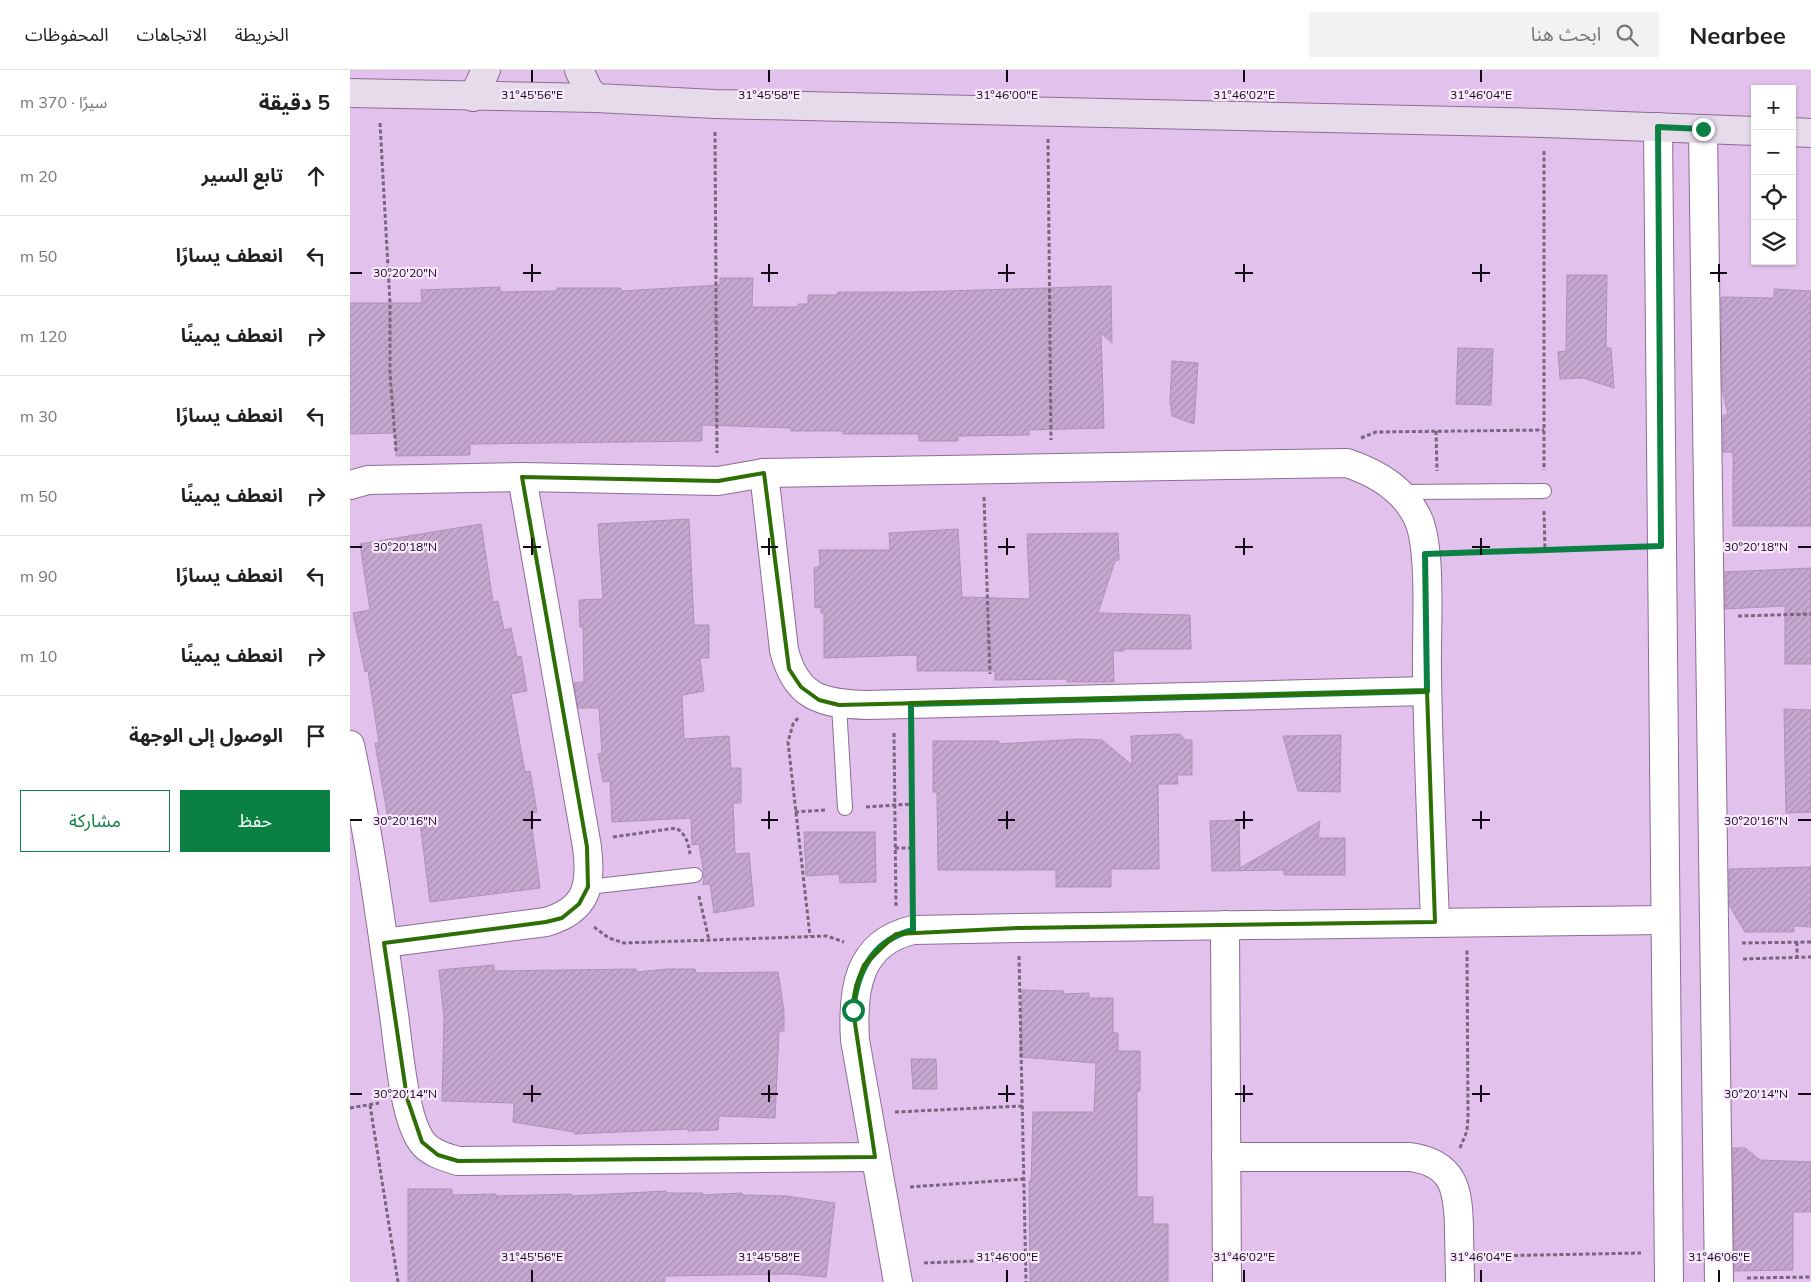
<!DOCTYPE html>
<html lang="ar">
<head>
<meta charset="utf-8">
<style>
  :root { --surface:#fff; --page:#f2f2f2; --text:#222; --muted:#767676; --line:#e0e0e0; --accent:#0b8043 }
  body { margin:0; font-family:Mulish,"Noto Sans Arabic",sans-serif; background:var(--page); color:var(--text); direction:rtl }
  .controls { position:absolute; right:15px; top:15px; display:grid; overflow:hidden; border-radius:0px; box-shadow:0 1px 4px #0004 }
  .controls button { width:45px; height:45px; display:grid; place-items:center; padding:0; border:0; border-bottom:1px solid var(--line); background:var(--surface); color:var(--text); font:25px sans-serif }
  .stop { position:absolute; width:15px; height:15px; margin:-11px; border:4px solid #0b8043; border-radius:50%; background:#fff }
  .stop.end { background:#0b8043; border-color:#fff; box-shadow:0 1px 5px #0008 }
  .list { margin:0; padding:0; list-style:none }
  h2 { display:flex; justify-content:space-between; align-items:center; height:65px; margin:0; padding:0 20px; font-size:21px }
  h2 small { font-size:16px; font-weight:400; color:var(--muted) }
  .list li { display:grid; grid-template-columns:32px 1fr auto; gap:15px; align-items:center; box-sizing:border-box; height:80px; padding:0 20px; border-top:1px solid var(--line) }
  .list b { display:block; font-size:19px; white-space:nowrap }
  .list em { font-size:16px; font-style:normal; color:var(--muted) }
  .actions { display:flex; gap:10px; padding:15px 20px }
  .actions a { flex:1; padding:11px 0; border:1px solid var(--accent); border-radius:0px; text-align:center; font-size:18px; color:var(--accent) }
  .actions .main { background:var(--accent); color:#fff }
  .icon { flex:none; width:28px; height:28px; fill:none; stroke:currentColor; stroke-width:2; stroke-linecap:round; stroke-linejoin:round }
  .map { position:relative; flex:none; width:1461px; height:1212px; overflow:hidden; direction:ltr }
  header { display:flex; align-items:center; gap:30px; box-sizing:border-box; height:70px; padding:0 25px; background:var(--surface); border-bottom:1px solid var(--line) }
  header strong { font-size:24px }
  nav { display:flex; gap:28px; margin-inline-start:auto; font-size:18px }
  .search { width:350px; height:45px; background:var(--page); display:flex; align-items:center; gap:12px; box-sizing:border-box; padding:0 18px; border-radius:0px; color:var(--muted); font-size:19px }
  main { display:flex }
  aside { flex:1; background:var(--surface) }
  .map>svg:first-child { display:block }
  .building { fill:url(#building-hatch); stroke:#af91b9 }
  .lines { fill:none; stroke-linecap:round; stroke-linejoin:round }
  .lane-casing { stroke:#8b6d94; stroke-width:16 }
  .street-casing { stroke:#8b6d94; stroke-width:30 }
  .secondary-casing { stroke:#8b6d94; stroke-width:30 }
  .path { stroke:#7a6480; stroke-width:3; stroke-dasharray:4 2.5; stroke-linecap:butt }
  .lane { stroke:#fff; stroke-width:14 }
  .street { stroke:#fff; stroke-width:28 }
  .secondary { stroke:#e6daeb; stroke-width:28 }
  .route { stroke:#0b8043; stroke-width:6 }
  .marked { fill:none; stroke:#2d6e05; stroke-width:4; stroke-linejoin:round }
  .ticks { fill:none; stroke:#120715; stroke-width:2 }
  .ticks-label { font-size:12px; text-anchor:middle; fill:#120715; stroke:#fae9ff; stroke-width:4.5; stroke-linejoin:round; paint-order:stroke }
</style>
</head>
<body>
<header>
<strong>Nearbee</strong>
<div class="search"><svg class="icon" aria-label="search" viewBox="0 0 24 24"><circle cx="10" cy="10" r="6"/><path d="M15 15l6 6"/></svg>ابحث هنا</div>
<nav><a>الخريطة</a><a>الاتجاهات</a><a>المحفوظات</a></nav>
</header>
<main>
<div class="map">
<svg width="1461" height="1212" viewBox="0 0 1461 1212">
  <defs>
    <pattern id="building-hatch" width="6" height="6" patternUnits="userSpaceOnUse" patternTransform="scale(1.25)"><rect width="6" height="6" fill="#c6a7d0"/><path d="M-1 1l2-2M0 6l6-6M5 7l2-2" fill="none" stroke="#a98eb2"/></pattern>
  </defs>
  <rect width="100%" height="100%" fill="#e2c2ec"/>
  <!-- building -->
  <g class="building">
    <path d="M1217,205h40l-1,73h5l3,40 -31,-10 -23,1 -2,-27 8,-1z"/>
    <path d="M370,208h33l-1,29h46v-3h10v-9h29l1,-3h76l197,-6 1,57 -11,-10 3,95 -75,2v5l-71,1v5h-39v-7h-76v-3h-52v-3l-89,-3v16l-232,3v11l-74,1v-23l-46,1v-131h72l-1,-13 79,-3v5l57,-1v-3h64v3l99,-6z"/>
    <path d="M1424,219l37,2v235h-78v-74h-10v-37h5l-6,-26 -1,-92 53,1z"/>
    <path d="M1108,278l35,1 -2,56 -35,-1z"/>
    <path d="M822,291l26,2 -4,61 -22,-8 -2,-16z"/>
    <path d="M339,449l5,106h15v33h-9l4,33 -22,4 2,44 45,-3 2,32h10v35h-8l2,51 14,-1 5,53 -40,7 -4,-29 -7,1 1,-10 -5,-31 -7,1 -1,-27 -79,4 -2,-41 -7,1 -5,-28 4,-1 -3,-45h-21l-4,-25 10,-1 -1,-55h-3l-1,-27 24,-1 -5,-75z"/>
    <path d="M131,454l12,78 5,-1 6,29 7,-2 6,29 4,-1 6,35 -16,3 14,78 5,-1 7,41 -7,1 10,75 -110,14 -11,-87 -31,4 -13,-76h4l-11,-72 -3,1 -12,-59 17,-3 -10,-66z"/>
    <path d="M608,459l4,68 68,2 -3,-65 91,-1 1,27 -4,1 -17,52 92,2 1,34h-67v2h-11l1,31h-47v-3l-72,1v-9h-78v-16l-93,3v-45h-3v-6l-6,1 -1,-40 6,-2 -1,-16h71l-1,-17z"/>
    <path d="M1461,498v96h-26v-58l-60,3v-37z"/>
    <path d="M1434,639l27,1v102l-25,1z"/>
    <path d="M830,664l5,6h7v35h-15l1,9h-20l1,85h-48v18h-55v-17h-118l-1,-78h-4v-51h66v3l81,-5 22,1 30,25 -1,-29z"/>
    <path d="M991,665l-1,57 -42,-1 -15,-55z"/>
    <path d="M889,750l1,48 80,-47 -2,17h27v37h-61v-5l-72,1 -2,-50z"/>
    <path d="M454,762h71l1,50 -36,1 -1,-9 -33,2z"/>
    <path d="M1461,797v60l-17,-1v6h-49l-16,-27v-36z"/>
    <path d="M144,895v6l142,-2v3l32,-3h27l1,4 82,-1 6,39v20h-5l-4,87 -56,-2 -1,14 -30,1v-2l-114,5v-2l-61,-10 1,-19 -72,-2 2,-82 -5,-49z"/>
    <path d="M672,920l42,1 -1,3 26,-1v5h24v35h5v18h22v40h-3v106h16v27h15v58h-138l-1,-101h2l2,-69h61l2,-49 -76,-6z"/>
    <path d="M561,989h25l1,30h-24z"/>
    <path d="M1383,1078h12l15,12 51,2v50h-18v58l-59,1z"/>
    <path d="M58,1119h44v6l44,-1v2l75,-2 1,2 94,-5v2h37l-1,2 40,-2v2l44,1 49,7 -9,74 -37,-3 -124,2v6h-257z"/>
  </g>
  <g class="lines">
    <!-- lane casing -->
    <g class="lane-casing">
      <g id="lane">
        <path d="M1050,422l144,-1"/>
        <path d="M489,635l6,103"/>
        <path d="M238,817l107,-12"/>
      </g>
    </g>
    <!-- street casing -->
    <g class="street-casing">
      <g id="street">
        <path d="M1308,57l11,1155"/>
        <path d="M1353,59l16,1153"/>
        <path d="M414,403l20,177c12,48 38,54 84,55l559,-14"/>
        <path d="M0,415l18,-5 154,-3 196,4 46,-8 583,-10c30,10 59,27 72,58 13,33 7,113 8,151 1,83 5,167 8,250"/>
        <path d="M0,675c18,84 30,170 42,256 6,35 10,114 30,141 8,11 23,15 36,19l417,-4"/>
        <path d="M875,855l2,357"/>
        <path d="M34,873l162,-21c41,-12 46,-36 41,-75l-65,-370"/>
        <path d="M876,1087h184c44,6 48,32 49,70 0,18 1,37 1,55"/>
        <path d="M548,1212l-43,-242c-3,-49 2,-97 58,-110l105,-2 646,-8"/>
      </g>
    </g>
    <!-- secondary casing -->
    <g class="secondary-casing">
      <g id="secondary">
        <path d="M229,0l9,19 8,9"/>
        <path d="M0,23l246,5 119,6 829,19 211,8"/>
        <path d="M123,27l13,-27"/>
        <path d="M1442,62l19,1"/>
      </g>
    </g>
    <!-- path -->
    <g class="path">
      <path d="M30,53l10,180v70l6,78"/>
      <path d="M365,62l2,321"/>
      <path d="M698,69l3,301"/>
      <path d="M1194,81v319"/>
      <path d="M1086,361l1,40"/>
      <path d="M1011,368l15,-6 168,-2"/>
      <path d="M634,427l6,177"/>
      <path d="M1194,441l1,39"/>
      <path d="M1103,483l182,-6"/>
      <path d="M1388,546l73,-2"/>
      <path d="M448,648l-5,6 -5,18 22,194"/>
      <path d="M561,662l1,169"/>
      <path d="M544,663l2,174"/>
      <path d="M516,737l45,-3"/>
      <path d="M445,742l30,-2"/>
      <path d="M263,767l63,-9c10,6 12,14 14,26"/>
      <path d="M545,778h16"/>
      <path d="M349,826l10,44"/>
      <path d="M244,857l15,11 15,5 203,-7 17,6"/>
      <path d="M1447,872v15"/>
      <path d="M1392,873l69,-1"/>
      <path d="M669,886l7,326"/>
      <path d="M1393,889l68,-2"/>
      <path d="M20,1035l28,177"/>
      <path d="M0,1038l29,-5"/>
      <path d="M545,1042l127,-6"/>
      <path d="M1110,1078l7,-17 1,-15 -1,-166"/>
      <path d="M560,1117l114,-8"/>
      <path d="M1138,1186l153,-3"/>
      <path d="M574,1193l102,-4"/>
      <path d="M1397,1208l64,-1"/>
    </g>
    <!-- lane -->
    <use href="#lane" class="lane"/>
    <!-- street -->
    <use href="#street" class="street"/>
    <!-- secondary -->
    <use href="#secondary" class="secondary"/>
  </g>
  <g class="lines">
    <!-- route -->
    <path class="route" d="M503,940c4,-38 19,-70 60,-80l-2,-226 516,-13 -2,-137 236,-8 -3,-419 45,2"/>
  </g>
  <!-- marked area -->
  <path class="marked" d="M414,403l25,196 12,18 18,13 20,5 588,-14 8,231 -417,6 -122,6 -32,31 -8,21 -3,24 22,147 -417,4 -20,-6 -16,-13 -15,-44 -23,-155 162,-21 16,-4 17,-14 9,-17 -1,-40 -65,-370 196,4z"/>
  <!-- ticks -->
  <path class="ticks" d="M182,0v12M419,0v12M657,0v12M894,0v12M1131,0v12M182,194v18M419,194v18M657,194v18M894,194v18M1131,194v18M1369,194v18M0,203h12M173,203h18M411,203h17M648,203h17M885,203h18M1122,203h18M1360,203h17M182,468v17M419,468v17M657,468v17M894,468v17M1131,468v17M0,477h12M173,477h18M411,477h17M648,477h17M885,477h18M1122,477h18M1448,477h13M182,741v18M419,741v18M657,741v18M894,741v18M1131,741v18M0,750h12M173,750h18M411,750h17M648,750h17M885,750h18M1122,750h18M1448,750h13M182,1015v17M419,1015v17M657,1015v17M894,1015v17M1131,1015v17M0,1024h12M173,1024h18M411,1024h17M648,1024h17M885,1024h18M1122,1024h18M1448,1024h13M182,1200v12M419,1200v12M657,1200v12M894,1200v12M1131,1200v12M1369,1200v12"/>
  <g class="ticks-label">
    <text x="182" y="29">31°45'56"E</text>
    <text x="419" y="29">31°45'58"E</text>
    <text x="657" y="29">31°46'00"E</text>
    <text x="894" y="29">31°46'02"E</text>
    <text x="1131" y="29">31°46'04"E</text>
    <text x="55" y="207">30°20'20"N</text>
    <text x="55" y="481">30°20'18"N</text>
    <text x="1406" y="481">30°20'18"N</text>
    <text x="55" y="755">30°20'16"N</text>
    <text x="1406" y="755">30°20'16"N</text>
    <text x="55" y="1028">30°20'14"N</text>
    <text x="1406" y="1028">30°20'14"N</text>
    <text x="182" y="1191">31°45'56"E</text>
    <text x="419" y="1191">31°45'58"E</text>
    <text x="657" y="1191">31°46'00"E</text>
    <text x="894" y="1191">31°46'02"E</text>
    <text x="1131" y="1191">31°46'04"E</text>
    <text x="1369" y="1191">31°46'06"E</text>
  </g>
</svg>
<div class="controls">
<button>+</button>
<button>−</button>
<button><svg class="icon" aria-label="locate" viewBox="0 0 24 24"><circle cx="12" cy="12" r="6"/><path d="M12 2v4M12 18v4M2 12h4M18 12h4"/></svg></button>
<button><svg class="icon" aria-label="layers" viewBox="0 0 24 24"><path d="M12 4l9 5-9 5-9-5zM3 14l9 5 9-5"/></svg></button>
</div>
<div class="stop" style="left:503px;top:940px"></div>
<div class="stop end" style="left:1353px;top:59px"></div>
</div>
<aside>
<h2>5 دقيقة<small>سيرًا · 370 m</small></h2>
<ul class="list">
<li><svg class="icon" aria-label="ahead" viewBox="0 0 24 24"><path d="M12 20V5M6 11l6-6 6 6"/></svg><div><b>تابع السير</b></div><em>20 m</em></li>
<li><svg class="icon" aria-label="left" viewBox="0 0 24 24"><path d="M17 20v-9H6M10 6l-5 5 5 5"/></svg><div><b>انعطف يسارًا</b></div><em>50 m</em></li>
<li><svg class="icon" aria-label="right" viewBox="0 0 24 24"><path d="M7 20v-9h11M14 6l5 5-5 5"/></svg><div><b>انعطف يمينًا</b></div><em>120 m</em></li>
<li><svg class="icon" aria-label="left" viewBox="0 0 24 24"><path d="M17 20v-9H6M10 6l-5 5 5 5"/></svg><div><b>انعطف يسارًا</b></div><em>30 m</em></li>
<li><svg class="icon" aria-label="right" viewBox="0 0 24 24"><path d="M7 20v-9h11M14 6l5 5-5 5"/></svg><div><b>انعطف يمينًا</b></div><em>50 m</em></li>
<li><svg class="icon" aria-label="left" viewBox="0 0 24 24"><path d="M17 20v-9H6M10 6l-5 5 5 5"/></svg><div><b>انعطف يسارًا</b></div><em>90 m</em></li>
<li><svg class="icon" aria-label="right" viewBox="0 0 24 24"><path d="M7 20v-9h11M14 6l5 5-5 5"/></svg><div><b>انعطف يمينًا</b></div><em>10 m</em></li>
<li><svg class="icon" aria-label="arrive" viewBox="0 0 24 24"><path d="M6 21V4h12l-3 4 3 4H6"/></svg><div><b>الوصول إلى الوجهة</b></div></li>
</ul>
<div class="actions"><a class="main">حفظ</a><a>مشاركة</a></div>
</aside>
</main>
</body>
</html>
